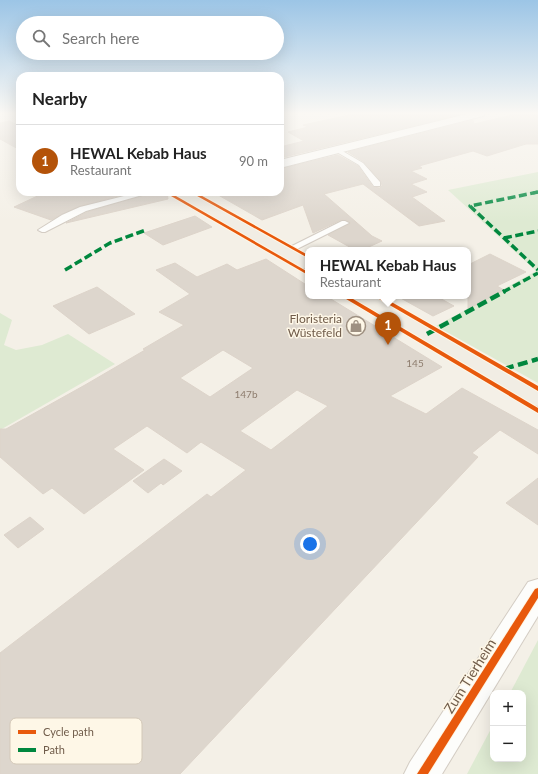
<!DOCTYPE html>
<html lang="en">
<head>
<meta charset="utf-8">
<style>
  :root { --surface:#fff; --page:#f6f6f6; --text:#222; --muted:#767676; --line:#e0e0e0; --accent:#b45309 }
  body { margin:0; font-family:Lato,sans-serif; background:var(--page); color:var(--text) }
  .controls { position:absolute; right:12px; bottom:12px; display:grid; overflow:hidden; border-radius:8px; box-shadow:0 4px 16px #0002 }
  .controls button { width:36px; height:36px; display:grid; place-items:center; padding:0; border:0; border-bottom:1px solid var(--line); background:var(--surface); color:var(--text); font:20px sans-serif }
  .you { position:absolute; left:310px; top:544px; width:14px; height:14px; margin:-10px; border:3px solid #fff; border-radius:50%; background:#1a73e8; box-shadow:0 0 0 6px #1a73e833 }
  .badge { display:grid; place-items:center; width:26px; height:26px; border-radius:50%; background:var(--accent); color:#fff; font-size:13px; font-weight:700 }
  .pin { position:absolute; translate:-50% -33px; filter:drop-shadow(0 1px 2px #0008) }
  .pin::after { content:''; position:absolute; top:21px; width:14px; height:12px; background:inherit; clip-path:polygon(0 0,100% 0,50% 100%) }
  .popup { position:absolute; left:305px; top:247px; width:166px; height:52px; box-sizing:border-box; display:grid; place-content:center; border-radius:8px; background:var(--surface); filter:drop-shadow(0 1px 3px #0005); font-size:13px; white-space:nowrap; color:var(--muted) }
  .popup b { font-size:15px; color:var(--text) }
  .popup::after { content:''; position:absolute; left:50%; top:100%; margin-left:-8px; border:8px solid transparent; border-top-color:var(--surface) }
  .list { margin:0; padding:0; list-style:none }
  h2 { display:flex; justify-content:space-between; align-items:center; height:52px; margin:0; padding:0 16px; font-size:17px }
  h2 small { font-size:13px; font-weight:400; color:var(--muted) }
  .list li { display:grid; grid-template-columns:26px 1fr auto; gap:12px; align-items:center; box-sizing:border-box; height:72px; padding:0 16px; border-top:1px solid var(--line) }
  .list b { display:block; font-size:15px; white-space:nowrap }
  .list p { margin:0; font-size:13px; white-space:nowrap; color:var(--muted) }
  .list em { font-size:13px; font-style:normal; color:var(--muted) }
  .icon { flex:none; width:22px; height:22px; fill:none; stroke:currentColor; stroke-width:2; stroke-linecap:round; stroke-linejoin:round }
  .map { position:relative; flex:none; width:538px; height:774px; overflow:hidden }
  .search { position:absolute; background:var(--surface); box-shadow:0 4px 16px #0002; left:16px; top:16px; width:268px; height:44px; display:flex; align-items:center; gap:10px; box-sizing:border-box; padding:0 14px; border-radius:22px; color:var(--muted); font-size:15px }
  .panel { position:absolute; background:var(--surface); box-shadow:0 4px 16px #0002; left:16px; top:72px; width:268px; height:124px; border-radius:12px }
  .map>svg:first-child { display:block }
  .green { fill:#deead2 }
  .building { fill:#ddd6cd; stroke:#ddd4ca; fill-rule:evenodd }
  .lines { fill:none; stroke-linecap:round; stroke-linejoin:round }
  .lane-casing { stroke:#d3ccc3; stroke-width:2 }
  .street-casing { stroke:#d3ccc3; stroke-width:2 }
  .primary-casing { stroke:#d3ccc4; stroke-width:2 }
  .lane { fill:#fdfdfb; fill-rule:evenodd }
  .street { fill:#fdfdfb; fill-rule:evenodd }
  .primary { fill:#f1ede4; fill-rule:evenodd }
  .quiet-far2 { stroke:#00873e; stroke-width:3; stroke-dasharray:6 3; stroke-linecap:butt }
  .quiet-far1 { stroke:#00873e; stroke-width:3.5; stroke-dasharray:8 3.5; stroke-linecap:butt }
  .quiet { stroke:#00873e; stroke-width:4.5; stroke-dasharray:10 4.5; stroke-linecap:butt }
  .cycleway-casing { stroke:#fef7e7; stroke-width:2 }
  .cycleway { fill:#e8590c; fill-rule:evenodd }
  .labels { text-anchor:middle; stroke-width:3; stroke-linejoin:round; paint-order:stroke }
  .number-label { font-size:10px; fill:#8e7d6e }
  .poi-label { font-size:12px; fill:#705c4a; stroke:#fef7e7; text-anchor:end }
  .near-street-label { font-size:14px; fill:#705c4a; stroke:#fef7e7 }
  .key { fill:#fef7e7; stroke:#d3c8b8; stroke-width:1 }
  .key-label { font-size:11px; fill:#705c4a }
</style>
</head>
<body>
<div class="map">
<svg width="538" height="774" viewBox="0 0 538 774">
  <rect width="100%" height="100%" fill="#f4f0e7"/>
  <!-- green -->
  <g class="green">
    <path d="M538,172v211l-102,-57 100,-55 -88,-81z"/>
    <path d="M0,313l12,7 -8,25 12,5 26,-5 26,-11 47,30 -115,66z"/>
    <path d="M538,640v134h-71l26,-49v34h30v-66h-13z"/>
  </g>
  <!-- building -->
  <g class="building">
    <path d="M354,114h108l-182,44v-11l24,-6 -16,-9 20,-5 -5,-2z"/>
    <path d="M516,114h22v30h-12l-39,12 -14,-5 -54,15 3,2 -11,3 16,8 -16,5 16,8 -15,5 33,24 -26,5 -56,-42 -39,10 48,42 10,5 -20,9h-7l-27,-15 22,-11v-2l-4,-2h-5l-28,13 -10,-28 -41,15 -49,-28h67v-23l58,-14 20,11 15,21 7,1 2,-2 -1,-5 -17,-19 -16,-10 125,-32 1,4z"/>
    <path d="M9,121l11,5v24l-20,-11v-16z"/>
    <path d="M46,192h88l-54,14 -29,14 -37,-13z"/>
    <path d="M154,192h13l1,7 -102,24 21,-11z"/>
    <path d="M195,216l17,11 -49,18 -19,-12z"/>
    <path d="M490,254l36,18 -29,14 7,4 -36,19v-44z"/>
    <path d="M266,259l42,27v10h18l116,71 -52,29 36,18 36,-26 76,42v24l-38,-24 -28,23 6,4 -298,317h-180v-121l207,-159 4,3 35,-27 -45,-28 -14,11 -40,-27 -34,23 31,21 -60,44 -32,-26 -9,6 -43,-37v-28h6l79,-44 60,-35 -2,-1 41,-24 -25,-13 31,-18 -34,-24 19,-7 22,14 30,-13 10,6zM223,350l30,18 -43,29 -30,-19zM297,390l31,16 -57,44 -31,-19z"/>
    <path d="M97,287l38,27 -46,20 -36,-28z"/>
    <path d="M397,296h39l18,10 -21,10z"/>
    <path d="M164,459l18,12 -19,14 -2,-2 -13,10 -15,-12z"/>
    <path d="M538,478v47l-32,-22z"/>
    <path d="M30,517l14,12 -26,19 -14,-13z"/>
  </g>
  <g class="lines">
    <!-- lane casing -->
    <g class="lane-casing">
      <g id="lane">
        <path d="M335,149h4l24,14 17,19v4h-6l-15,-21 -24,-14z"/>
        <path d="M140,192h13l-67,19 -41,21h-3l-4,-2 24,-15 18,-8z"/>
        <path d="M342,221h3l4,2 -60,30 -3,1 -4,-3z"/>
      </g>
    </g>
    <!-- street casing -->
    <g class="street-casing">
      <g id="street">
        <path d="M467,114h18l-2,2 -203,52v-8z"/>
        <path d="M538,579v37l-96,158h-38l6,-12 118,-180z"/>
      </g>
    </g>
    <!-- primary casing -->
    <g class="primary-casing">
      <g id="primary">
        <path d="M173,192h18l117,65v12l-6,-1 -127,-73z"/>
        <path d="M353,296h22l163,93v17l-8,-2 -175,-104z"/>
      </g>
    </g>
    <!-- lane -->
    <use href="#lane" class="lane"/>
    <!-- street -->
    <use href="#street" class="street"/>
    <!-- primary -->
    <use href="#primary" class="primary"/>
    <!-- quiet-far2 -->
    <path class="quiet-far2" d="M533,193l5,-1"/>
    <!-- quiet-far1 -->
    <g class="quiet-far1">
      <path d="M538,192l-68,14 68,64"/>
      <path d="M504,238l34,-7"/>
      <path d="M65,270l45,-27 36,-13"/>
      <path d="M503,292l35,-19"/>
    </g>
    <!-- quiet -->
    <g class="quiet">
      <path d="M427,334l78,-43"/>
      <path d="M504,369l34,-10"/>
    </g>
    <!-- cycleway casing -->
    <g class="cycleway-casing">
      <g id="cycleway">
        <path d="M164,192h5l139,80v3z"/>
        <path d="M190,192h5l113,63v3z"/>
        <path d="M341,296h7l190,112v5z"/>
        <path d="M374,296h7l157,90v5z"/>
        <path d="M538,588v10l-110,176h-11l118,-185z"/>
      </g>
    </g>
    <!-- cycleway -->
    <use href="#cycleway" class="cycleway"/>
  </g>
  <!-- sky -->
  <linearGradient id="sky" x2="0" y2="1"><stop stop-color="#9cc5e6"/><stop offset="0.51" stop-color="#faf8f4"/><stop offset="1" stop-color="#faf8f4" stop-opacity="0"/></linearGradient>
  <rect width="538" height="222" fill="url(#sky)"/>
  <!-- icons -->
  <defs>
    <g id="shop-ring" transform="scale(1)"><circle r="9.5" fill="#fef7e7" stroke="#9e9081" stroke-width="1.5"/><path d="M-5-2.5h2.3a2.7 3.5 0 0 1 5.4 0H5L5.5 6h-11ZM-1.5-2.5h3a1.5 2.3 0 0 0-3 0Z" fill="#9e9081"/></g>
  </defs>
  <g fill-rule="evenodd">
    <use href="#shop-ring" x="356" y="326"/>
  </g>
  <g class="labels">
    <!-- number labels -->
    <g class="number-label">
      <text x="415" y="367">145</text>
      <text x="246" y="398">147b</text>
    </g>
    <!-- poi labels -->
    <g class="poi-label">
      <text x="342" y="323">Floristeria<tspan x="342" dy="14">Wüstefeld</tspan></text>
    </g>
    <!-- near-street labels -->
    <g class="near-street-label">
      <text transform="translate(470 676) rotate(-58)" y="5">Zum Tierheim</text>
    </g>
  </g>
  <!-- legend -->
  <rect x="10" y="718" width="132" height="46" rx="6" class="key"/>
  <rect x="18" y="730" width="18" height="4" fill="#e8590c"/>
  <rect x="18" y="748" width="18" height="4" fill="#00873e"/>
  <g class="key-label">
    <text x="43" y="736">Cycle path</text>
    <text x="43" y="754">Path</text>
  </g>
</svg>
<div class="controls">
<button>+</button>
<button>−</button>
</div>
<div class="you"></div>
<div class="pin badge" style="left:388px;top:345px">1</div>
<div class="popup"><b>HEWAL Kebab Haus</b>Restaurant</div>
<div class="search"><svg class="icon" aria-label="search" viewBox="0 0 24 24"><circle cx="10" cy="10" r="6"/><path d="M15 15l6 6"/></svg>Search here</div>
<section class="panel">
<h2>Nearby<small></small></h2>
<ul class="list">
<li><span class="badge">1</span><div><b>HEWAL Kebab Haus</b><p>Restaurant</p></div><em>90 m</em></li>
</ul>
</section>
</div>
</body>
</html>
